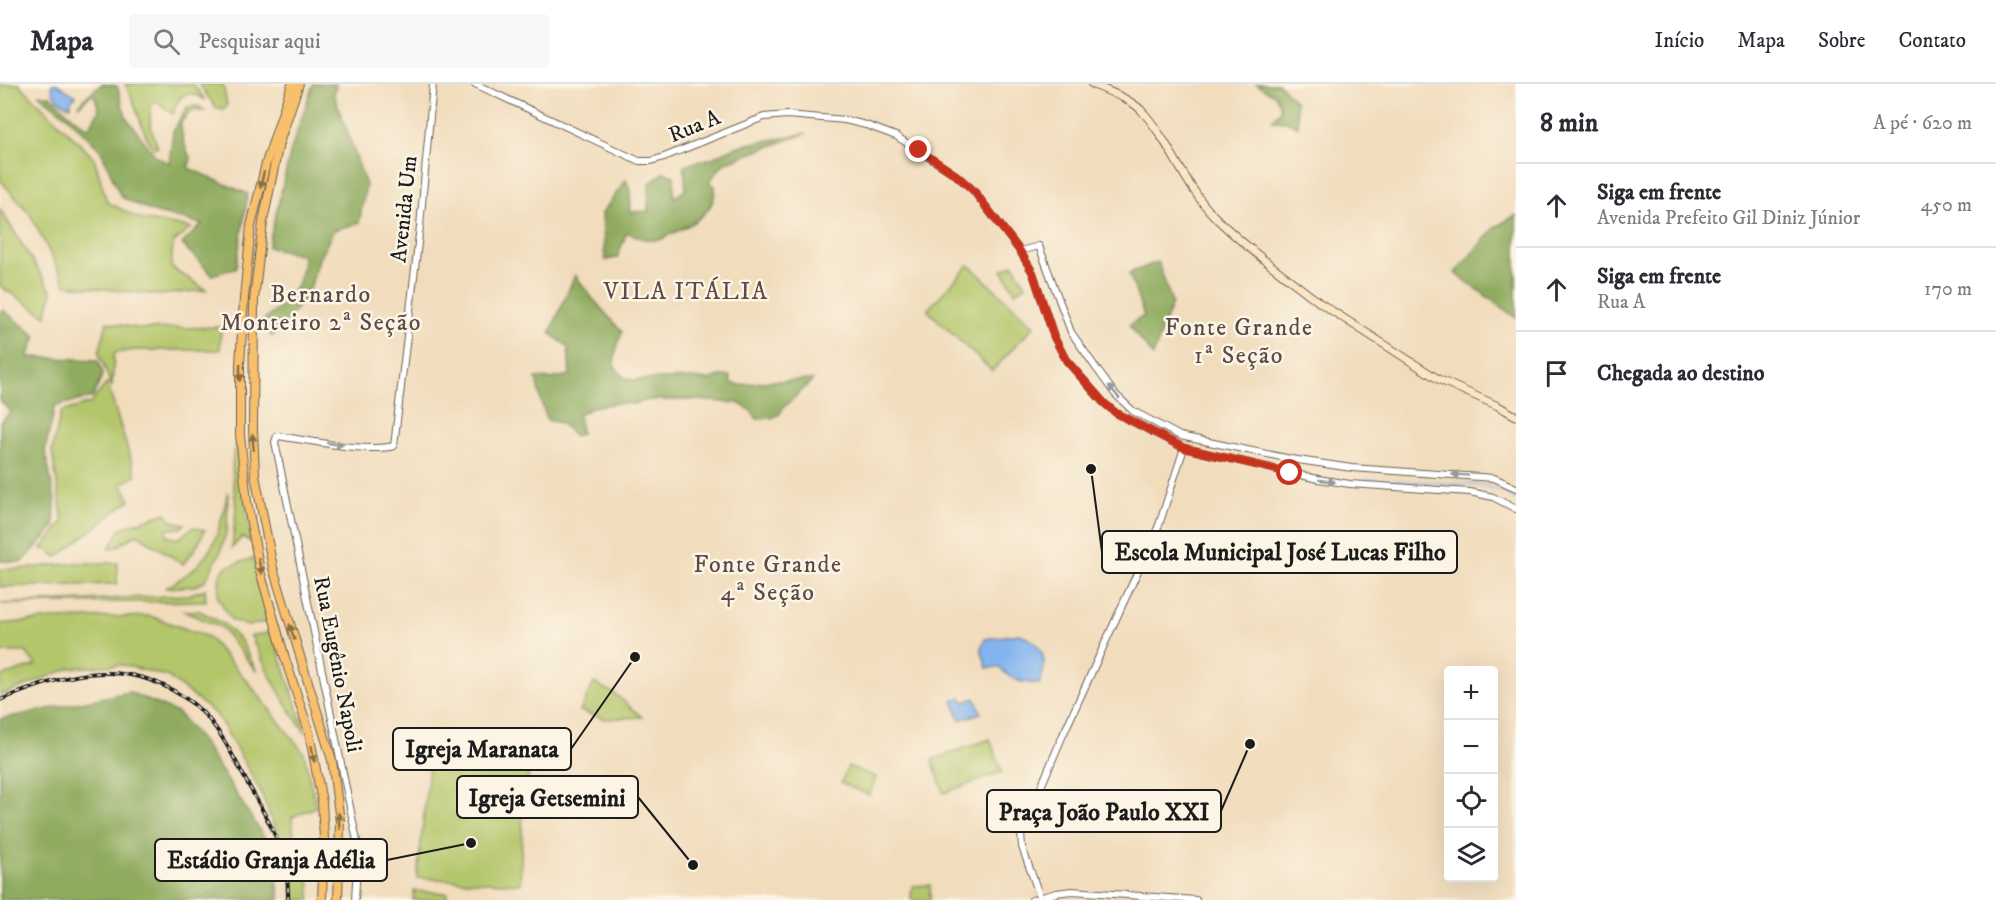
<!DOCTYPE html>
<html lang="pt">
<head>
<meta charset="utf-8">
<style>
  :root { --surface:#fff; --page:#f7f7f7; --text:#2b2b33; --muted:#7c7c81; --line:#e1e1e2 }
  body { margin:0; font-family:"IM FELL DW Pica",serif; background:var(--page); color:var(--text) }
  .controls { position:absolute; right:18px; bottom:18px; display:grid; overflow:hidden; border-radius:6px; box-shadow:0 6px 24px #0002 }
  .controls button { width:54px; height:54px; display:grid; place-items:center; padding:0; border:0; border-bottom:2px solid var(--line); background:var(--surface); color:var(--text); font:30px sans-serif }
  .stop { position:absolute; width:18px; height:18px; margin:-14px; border:4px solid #c8321e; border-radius:50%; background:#fff }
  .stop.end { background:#c8321e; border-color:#fff; box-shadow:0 2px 6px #0008 }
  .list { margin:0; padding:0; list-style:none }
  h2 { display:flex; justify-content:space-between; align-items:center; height:78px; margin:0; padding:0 24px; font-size:26px }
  h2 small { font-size:20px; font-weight:400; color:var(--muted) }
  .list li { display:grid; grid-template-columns:39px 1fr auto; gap:18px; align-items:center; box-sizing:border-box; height:84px; padding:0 24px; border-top:2px solid var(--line) }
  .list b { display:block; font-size:22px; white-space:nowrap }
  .list p { margin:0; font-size:20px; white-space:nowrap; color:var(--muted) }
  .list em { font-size:20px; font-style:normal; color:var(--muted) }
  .icon { flex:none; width:33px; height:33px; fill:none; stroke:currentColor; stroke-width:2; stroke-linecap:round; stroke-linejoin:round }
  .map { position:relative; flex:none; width:1516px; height:816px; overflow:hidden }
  header { display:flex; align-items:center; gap:36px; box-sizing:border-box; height:84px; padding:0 30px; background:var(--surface); border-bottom:2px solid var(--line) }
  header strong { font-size:28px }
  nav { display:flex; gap:33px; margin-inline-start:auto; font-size:21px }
  .search { width:420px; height:54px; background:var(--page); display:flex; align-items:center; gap:15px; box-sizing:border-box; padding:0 21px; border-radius:6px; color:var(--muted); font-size:22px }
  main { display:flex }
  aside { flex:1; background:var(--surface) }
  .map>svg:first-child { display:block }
  .green { fill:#b4c66a; stroke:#687143; stroke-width:1.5 }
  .forest { fill:#8fab5e; stroke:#56643d; stroke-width:1.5 }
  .water { fill:#84b4f0; stroke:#506886; stroke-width:1.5 }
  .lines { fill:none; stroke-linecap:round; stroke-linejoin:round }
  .stream { stroke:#84b4f0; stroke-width:1.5 }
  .tertiary-casing { stroke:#675f54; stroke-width:8 }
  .secondary-casing { stroke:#675f54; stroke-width:9 }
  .trunk-casing { stroke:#675f54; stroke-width:10 }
  .tertiary { stroke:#fff; stroke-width:6 }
  .secondary { stroke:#fce5c4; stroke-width:7 }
  .trunk { stroke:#f8bf6c; stroke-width:8 }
  .rail-casing { stroke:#1c1c1c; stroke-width:4 }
  .rail { stroke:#fcf5e5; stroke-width:1.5; stroke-dasharray:4.5; stroke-linecap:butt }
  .oneway { fill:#8a6e44 }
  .oneway2 { fill:#999 }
  .route { stroke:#c8321e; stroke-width:8 }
  .labels { text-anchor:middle; stroke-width:5; stroke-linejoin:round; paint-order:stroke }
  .street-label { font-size:22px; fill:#1c1c1c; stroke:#fcf5e5 }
  .neighbourhood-label { font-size:24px; letter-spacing:1.5px; fill:#5c4a48; stroke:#fcf5e5 }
  .leader { fill:none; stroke:#1c1c1c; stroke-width:2 }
  .callout-dot { fill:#1c1c1c; stroke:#fcf5e5; stroke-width:2 }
  .callout { fill:#fcf5e5; stroke:#1c1c1c; stroke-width:2 }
  .callout-label { font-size:24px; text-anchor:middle; font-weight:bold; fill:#1c1c1c }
</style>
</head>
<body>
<header>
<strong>Mapa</strong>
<div class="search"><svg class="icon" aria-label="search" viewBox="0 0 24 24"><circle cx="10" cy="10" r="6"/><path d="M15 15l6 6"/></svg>Pesquisar aqui</div>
<nav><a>Início</a><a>Mapa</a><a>Sobre</a><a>Contato</a></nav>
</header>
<main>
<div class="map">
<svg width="1516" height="816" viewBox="0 0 1516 816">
  <rect width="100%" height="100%" fill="#fcf5e5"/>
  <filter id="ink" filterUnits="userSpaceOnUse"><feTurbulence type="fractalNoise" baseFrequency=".0167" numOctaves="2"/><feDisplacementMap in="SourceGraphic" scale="12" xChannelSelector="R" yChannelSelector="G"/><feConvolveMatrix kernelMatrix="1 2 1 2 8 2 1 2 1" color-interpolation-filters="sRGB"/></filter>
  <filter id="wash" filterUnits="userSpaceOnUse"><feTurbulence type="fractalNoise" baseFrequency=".008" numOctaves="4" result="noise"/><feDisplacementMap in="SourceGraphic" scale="24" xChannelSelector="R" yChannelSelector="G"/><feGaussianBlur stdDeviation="1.35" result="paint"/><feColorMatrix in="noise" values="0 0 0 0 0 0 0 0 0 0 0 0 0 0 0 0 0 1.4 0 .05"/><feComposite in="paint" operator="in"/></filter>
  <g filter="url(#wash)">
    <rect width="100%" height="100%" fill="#f1dcbc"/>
    <!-- green -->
    <g class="green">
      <path d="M0,0h19l75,74 13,44 33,17 51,9 -18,15 -2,24 35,23 -46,5 -94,-10 -36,-71 -30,-34z"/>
      <path d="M125,0h68l12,16c-18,-13 -27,-5 -32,14l-16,-12 -5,1c-4,17 -1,28 6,44l-5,1c-14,-19 -15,-44 -28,-64z"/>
      <path d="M199,0h24l4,21 -2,4 -9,-1z"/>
      <path d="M0,125l52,83 -6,24 -46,-30z"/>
      <path d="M1013,180l13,22 -11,6 -13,-22z"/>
      <path d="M969,181l65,61 -42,45 -65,-61z"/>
      <path d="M107,238l35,7 79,-2 -1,23h-85l-21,3 -2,34 -13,-34z"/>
      <path d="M107,299l29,93 -15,8 9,16 -73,57 -11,-8h-5l22,-27 -11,-71 9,-39 30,-9z"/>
      <path d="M237,361l14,97 -9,-5 -10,11c1,-12 3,-25 4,-38 0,-16 -9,-53 1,-65z"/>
      <path d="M228,408l-1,38 -7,23 -15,28 -10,5 -30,2c49,-27 51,-45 63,-96z"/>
      <path d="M166,429l6,8 13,3 -4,4 -14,1v7l11,3 15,-12 12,3 -10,19 -12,15 -46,-30 -19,12 -9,3 12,-21z"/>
      <path d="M253,474l17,63 -22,5 -17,-6 -13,-23 2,-23 6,-7z"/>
      <path d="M76,479h42l-1,21 -117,3v-18h18z"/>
      <path d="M205,505l1,12 -206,3 188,-9z"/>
      <path d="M183,527h17l24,13 17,17 16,31 -36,-45z"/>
      <path d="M150,532l58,21 40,45 56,71 12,54 -24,10 5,53 12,-1 1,31h-17v-24l-33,-86 -43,-75 -50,-39 -44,-11 -53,3 -70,28v-19l36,-12 -10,-13h-26v-28l53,-5z"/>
      <path d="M272,548l34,101c-23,-30 -39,-62 -55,-97z"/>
      <path d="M594,599l21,11 27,23 -37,2 -25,-8z"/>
      <path d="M990,655l12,33 -58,21 -12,-33z"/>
      <path d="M431,665l93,9 5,13 -6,38 -3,75 -103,-6z"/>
      <path d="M848,682l28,11 -7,18 -28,-12z"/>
      <path d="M930,801v15h-19l1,-14z"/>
      <path d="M414,807l33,2 -1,7h-33z"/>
    </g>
    <!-- forest -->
    <g class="forest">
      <path d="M102,0l15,2 9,31 30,40 13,6 4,-32 14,-24 11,-1 7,5h-13l-11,11c0,14 3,25 10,37l-3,9 60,26 -12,74 -24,7 -30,-31 20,-20 -49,-12 -32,-15 -20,-46 -32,-33 -31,-24 12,2 25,23 14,9 10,-18 -4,-13 -3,-3 -14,12 11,-12z"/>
      <path d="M313,0h23l-2,10 32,91 -7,38 -25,7 -15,29 -11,36 -36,42 -11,-15c27,-21 41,-30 42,-67l-35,-8 23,-97z"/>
      <path d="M1256,0h23l17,18 2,25 -12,-6 -14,-1 9,-11 -5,-13z"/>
      <path d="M807,49l-83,30 -15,19 6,4c2,26 -24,39 -44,48 -4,2 -9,6 -13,6 -9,1 -24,-3 -31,-8l-10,26 -12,2 -3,-47 24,-33 4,10 1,22 17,-1 1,-27 15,-12 10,4v22l12,-9 -2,-24 28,-7 26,-12z"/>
      <path d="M1516,131v103l-61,-45 40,-46z"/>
      <path d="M1158,178l14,41 -19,53 -24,-31 15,-9 -15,-43z"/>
      <path d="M575,191l18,24 29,33 -7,22 -1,12 10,11 9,3 59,-2 16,2 12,-4h10l1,7 9,2 31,-4 42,-1 -30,28 -3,6 -9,4 -14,1 -8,-10 -11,-6 -43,-3h-45l-17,4 -18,-1 -22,4 -14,7 2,20 -7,2 -13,-13 -14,-3 -6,-19 -5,-23 15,1 19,-4 -2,-28 -18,-14z"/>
      <path d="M3,226l33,26 -8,21 70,3 5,14 -10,23 -38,9 -10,45 10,50 -1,26 -31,35 -23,-1v-139l11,-10 -11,-11v-89z"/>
      <path d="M129,608l49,21 26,31 69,107 7,49h-280v-181z"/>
    </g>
    <!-- water -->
    <g class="water">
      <path d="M52,0h5l19,12 -5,4v6c-11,-2 -20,-11 -19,-22z"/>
      <path d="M1020,550c5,3 14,6 17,11 10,11 8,27 2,39 -21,-2 -26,-3 -40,-17l-12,1 -6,-20 4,-9z"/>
      <path d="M961,614l4,4 10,-4 6,15 -21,7 -7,-19z"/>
    </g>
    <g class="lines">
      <!-- stream -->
      <path class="stream" d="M1363,395l119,6 19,6 15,9"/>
    </g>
  </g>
  <g filter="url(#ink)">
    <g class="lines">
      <!-- tertiary casing -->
      <g class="tertiary-casing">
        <g id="tertiary">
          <path d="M475,0l164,77h12l13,-4 100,-40 23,-2 58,5 21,5 30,11 60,39 17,15 47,61 13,22 21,64 12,23 38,43 12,10 68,35 134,31 32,5 120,8 23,5 23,12"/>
          <path d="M1020,167l19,-5 32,86 25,36 19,26 18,17 47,25 111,23 61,9 142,10 22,10"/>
          <path d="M1040,813l-18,-50 -1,-13 42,-99 96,-210 25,-77"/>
          <path d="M355,816l3,-54 -83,-404 2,-6c31,4 89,17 117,10l26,-220 13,-142"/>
          <path d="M1032,816l24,-7 16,-2 124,9"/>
        </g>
      </g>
      <!-- secondary casing -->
      <g class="secondary-casing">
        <path id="secondary" d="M1092,0c15,7 37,14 49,26 29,31 43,75 73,106 32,32 70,59 106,87l118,76 60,27 18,10"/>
      </g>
      <!-- trunk casing -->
      <g class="trunk-casing">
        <g id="trunk">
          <path d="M292,0l-26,79 -15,63 -7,72 -4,67v70l7,67 13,69 25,87 24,74 13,70 2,36 -2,62"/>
          <path d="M299,0l-20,59 -16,79 -9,78 -1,129 2,46 18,93 59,192 8,61 -2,79"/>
        </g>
      </g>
      <!-- tertiary -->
      <use href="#tertiary" class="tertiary"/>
      <!-- secondary -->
      <use href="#secondary" class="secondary"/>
      <!-- trunk -->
      <use href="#trunk" class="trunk"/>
      <!-- rail casing -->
      <g class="rail-casing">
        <path id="rail" d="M0,616c59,-23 115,-43 174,-9 12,7 23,15 32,25 18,20 30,46 43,70 21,37 41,70 39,114"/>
      </g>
      <!-- rail -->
      <use href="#rail" class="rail"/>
    </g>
    <!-- one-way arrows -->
    <defs><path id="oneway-solid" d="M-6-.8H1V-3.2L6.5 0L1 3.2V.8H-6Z" transform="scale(1.5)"/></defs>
    <g class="oneway">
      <use href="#oneway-solid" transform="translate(262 96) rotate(103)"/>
      <use href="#oneway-solid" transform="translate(240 289) rotate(91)"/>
      <use href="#oneway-solid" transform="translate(253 358) rotate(-94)"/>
      <use href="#oneway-solid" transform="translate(260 482) rotate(78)"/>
      <use href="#oneway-solid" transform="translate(292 548) rotate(-107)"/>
      <use href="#oneway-solid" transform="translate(313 670) rotate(80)"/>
      <use href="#oneway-solid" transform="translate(339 737) rotate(-93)"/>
    </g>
    <g class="oneway2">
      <use href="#oneway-solid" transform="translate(1114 308) rotate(-130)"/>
      <use href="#oneway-solid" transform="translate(335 360) rotate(8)"/>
      <use href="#oneway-solid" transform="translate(1460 391) rotate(-176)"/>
      <use href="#oneway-solid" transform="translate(1327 397) rotate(9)"/>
    </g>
  </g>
  <g class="lines" filter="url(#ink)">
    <!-- route -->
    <path class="route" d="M919,66l37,25 17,15 47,61 13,22 21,64 12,23 38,43 12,10 68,35 106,25"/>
  </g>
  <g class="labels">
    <!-- street labels -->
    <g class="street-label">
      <text transform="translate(694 41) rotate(-22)" y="8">Rua A</text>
      <text transform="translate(403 125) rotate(-84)" y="8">Avenida Um</text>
      <text transform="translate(339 580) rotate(79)" y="8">Rua Eugênio Napoli</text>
    </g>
    <!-- neighbourhood labels -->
    <g class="neighbourhood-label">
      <text x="686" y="215">VILA ITÁLIA</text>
      <text x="321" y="218">Bernardo<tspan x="321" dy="28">Monteiro 2ª Seção</tspan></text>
      <text x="1239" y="251">Fonte Grande<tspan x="1239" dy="28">1ª Seção</tspan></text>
      <text x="768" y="488">Fonte Grande<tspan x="768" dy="28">4ª Seção</tspan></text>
    </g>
  </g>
  <!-- callouts -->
  <path class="leader" d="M1091 385L1102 468M635 573L571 665M693 781L638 713M1250 660L1221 727M471 759L387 776"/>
  <g class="callout-dot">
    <circle cx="1091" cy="385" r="6"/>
    <circle cx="635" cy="573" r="6"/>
    <circle cx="693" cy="781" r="6"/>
    <circle cx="1250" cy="660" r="6"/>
    <circle cx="471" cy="759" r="6"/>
  </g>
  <g class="callout">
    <rect x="1102" y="447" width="355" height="42" rx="6"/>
    <rect x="393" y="644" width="178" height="42" rx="6"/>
    <rect x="457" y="692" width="181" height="42" rx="6"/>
    <rect x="987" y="706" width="234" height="42" rx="6"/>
    <rect x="155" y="755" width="232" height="42" rx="6"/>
  </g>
  <g class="callout-label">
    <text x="1280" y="476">Escola Municipal José Lucas Filho</text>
    <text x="482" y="673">Igreja Maranata</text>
    <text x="547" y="722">Igreja Getsemini</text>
    <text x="1104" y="736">Praça João Paulo XXI</text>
    <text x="271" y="784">Estádio Granja Adélia</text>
  </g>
</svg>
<div class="controls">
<button>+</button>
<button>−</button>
<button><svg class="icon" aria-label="locate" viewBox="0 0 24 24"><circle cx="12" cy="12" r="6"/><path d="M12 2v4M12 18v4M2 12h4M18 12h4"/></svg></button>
<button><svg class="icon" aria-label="layers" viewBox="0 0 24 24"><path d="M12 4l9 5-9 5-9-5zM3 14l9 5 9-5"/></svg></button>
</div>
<div class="stop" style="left:1290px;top:389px"></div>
<div class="stop end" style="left:919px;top:66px"></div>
</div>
<aside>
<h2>8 min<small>A pé · 620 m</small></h2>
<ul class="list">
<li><svg class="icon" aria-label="ahead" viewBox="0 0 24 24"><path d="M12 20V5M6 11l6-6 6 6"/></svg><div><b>Siga em frente</b><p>Avenida Prefeito Gil Diniz Júnior</p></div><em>450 m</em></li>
<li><svg class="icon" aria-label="ahead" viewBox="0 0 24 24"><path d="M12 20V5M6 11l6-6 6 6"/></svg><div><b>Siga em frente</b><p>Rua A</p></div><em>170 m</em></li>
<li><svg class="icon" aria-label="arrive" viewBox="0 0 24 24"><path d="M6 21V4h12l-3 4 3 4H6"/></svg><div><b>Chegada ao destino</b></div></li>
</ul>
</aside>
</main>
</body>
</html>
